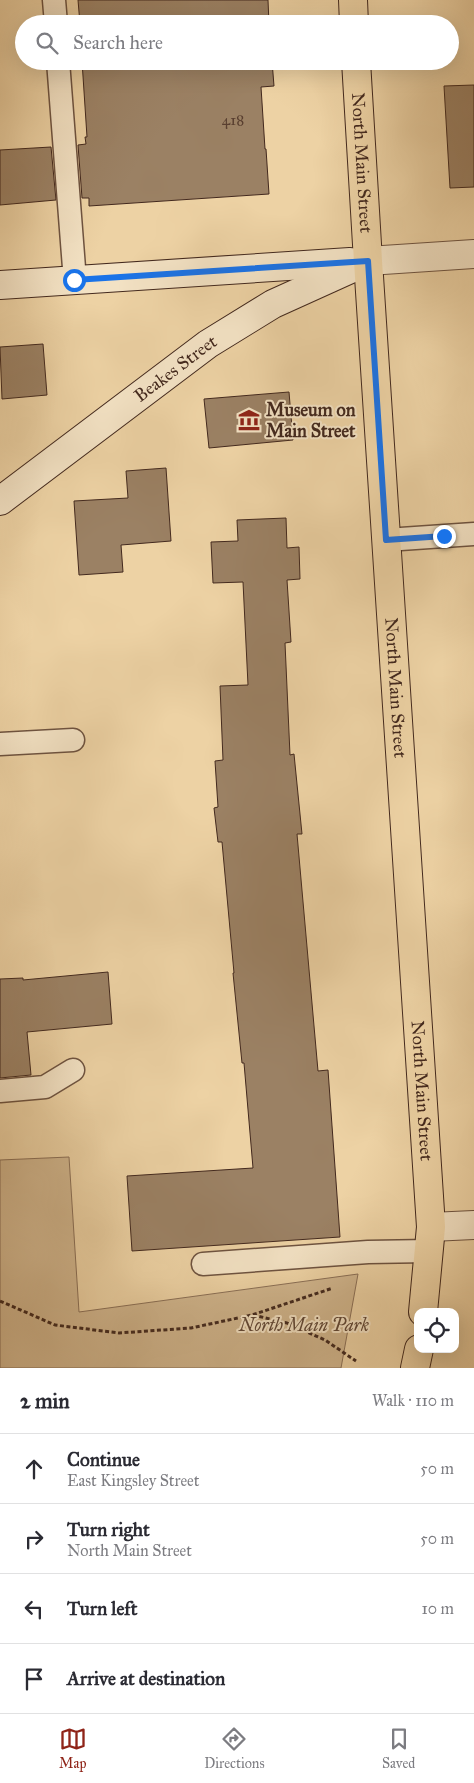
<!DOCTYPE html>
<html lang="en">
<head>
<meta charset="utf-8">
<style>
  :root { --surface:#fff; --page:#f2f2f3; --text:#2b2b33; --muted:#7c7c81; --line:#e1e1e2; --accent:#8f2418 }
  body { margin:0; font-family:"IM FELL Great Primer",serif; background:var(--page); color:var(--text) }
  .controls { position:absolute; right:15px; bottom:15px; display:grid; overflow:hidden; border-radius:10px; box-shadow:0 5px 20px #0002 }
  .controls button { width:45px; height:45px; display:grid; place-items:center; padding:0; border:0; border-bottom:1px solid var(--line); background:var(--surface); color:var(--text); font:25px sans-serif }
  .stop { position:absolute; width:15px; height:15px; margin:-11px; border:4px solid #1a73e8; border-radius:50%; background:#fff }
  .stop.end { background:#1a73e8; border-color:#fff; box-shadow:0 1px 5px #0008 }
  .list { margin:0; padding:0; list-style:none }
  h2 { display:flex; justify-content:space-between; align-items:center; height:65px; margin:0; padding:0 20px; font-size:21px }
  h2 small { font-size:16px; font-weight:400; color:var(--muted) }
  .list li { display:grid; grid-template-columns:32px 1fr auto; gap:15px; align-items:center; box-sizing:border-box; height:70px; padding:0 20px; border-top:1px solid var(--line) }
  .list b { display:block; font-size:19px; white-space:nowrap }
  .list p { margin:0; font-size:16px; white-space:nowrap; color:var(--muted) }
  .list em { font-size:16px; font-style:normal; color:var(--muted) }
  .icon { flex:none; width:28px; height:28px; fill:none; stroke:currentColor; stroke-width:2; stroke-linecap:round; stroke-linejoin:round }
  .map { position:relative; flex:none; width:474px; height:1368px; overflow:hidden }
  .search { position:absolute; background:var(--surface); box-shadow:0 5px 20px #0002; left:15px; right:15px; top:15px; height:55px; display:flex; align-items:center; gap:12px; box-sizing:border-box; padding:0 18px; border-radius:28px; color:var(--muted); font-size:19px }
  .sheet { height:345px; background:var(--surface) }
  nav { display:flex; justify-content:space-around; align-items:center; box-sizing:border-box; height:70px; border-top:1px solid var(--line); background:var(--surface); font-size:14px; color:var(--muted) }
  nav a { display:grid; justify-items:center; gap:2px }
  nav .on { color:var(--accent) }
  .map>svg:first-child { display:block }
  .green { fill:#d0b58d; stroke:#8a6f56 }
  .building { fill:#9b8164; stroke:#43291e }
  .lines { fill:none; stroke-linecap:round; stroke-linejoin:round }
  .lane-casing { stroke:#6e5340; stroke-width:25 }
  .street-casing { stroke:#6e5340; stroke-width:30 }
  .secondary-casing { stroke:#43291e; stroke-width:30 }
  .primary-casing { stroke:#43291e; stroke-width:30 }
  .path { stroke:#43291e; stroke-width:3; stroke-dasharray:4 2.5; stroke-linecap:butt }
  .lane { stroke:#f3e2c4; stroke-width:22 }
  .street { stroke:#f3e2c4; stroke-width:28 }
  .secondary { stroke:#f3e2c4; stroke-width:28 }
  .primary { stroke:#edd2a4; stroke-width:28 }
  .route { stroke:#1a73e8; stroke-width:6 }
  .labels { text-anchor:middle; stroke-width:4; stroke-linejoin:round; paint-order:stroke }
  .number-label { font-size:15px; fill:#593f30 }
  .street-label { font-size:18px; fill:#43291e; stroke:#f3e2c4 }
  .poi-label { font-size:18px; font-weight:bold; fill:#43291e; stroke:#f3e2c4; text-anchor:start }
  .park-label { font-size:18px; font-style:italic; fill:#5f4534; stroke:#f3e2c4 }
</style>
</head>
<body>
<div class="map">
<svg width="474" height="1368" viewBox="0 0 474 1368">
  <rect width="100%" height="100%" fill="#edd2a4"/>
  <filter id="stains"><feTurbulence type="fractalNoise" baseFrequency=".004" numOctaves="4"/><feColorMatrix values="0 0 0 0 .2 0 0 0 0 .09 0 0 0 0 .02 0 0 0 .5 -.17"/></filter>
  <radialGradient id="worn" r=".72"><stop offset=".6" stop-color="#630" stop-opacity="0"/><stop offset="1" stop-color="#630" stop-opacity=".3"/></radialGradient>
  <!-- green -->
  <path class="green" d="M69,1157l10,155 279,-38 -17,94h-341v-208z"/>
  <!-- building -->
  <g class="building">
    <path d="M78,0h190l1,24h-189z"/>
    <path d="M82,61h190l2,25 -13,1 4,62h1l3,45 -180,12v-8h-7l-4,-53 8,-1 -1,-7h2z"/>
    <path d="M474,85v102l-24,1 -6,-102z"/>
    <path d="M51,147l5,53 -56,5v-55z"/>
    <path d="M43,344l4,51 -45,4 -2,-52z"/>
    <path d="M289,392l4,48 -84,8 -5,-49z"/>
    <path d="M166,468l5,73 -50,4 2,27 -44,3 -5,-74 54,-3 -2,-27z"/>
    <path d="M286,518l1,30 12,-1 1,32 -13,1 4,62 -6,1 5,112 4,-1 8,80h-5l21,237 10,-1 12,167 -208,14 -5,-75 126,-8 -9,-105h-2l-9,-90h1l-12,-131h-4l-4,-34 4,-1 -3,-46 8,-1 -3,-74 28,-1 -5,-103 -30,1 -2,-41 27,-1 -1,-21z"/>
    <path d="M108,972l4,52 -85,8 4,43 -31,3v-99l23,-1v2z"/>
  </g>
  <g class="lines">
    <!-- lane casing -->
    <g class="lane-casing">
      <g id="lane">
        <path d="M54,0l2,24"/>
        <path d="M58,61l17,220"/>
        <path d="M386,540l88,-6"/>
        <path d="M0,744l73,-4"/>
        <path d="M0,1091l45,-4 28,-17"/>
        <path d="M203,1264l165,-12 61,-1"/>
      </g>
    </g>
    <!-- street casing -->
    <g class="street-casing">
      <g id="street">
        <path d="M368,261l106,-7"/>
        <path d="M431,1227l43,-2"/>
      </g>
    </g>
    <!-- secondary casing -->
    <g class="secondary-casing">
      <g id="secondary">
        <path d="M0,285l350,-23"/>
        <path id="s1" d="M0,501l208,-157 65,-40 95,-43"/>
      </g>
    </g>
    <!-- primary casing -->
    <g class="primary-casing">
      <g id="primary">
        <path d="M353,0l1,24"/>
        <path id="s2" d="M356,61l12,200 63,966 -8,85"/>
        <path d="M415,1368l4,-19"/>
      </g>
    </g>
    <!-- path -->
    <g class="path">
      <path d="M0,1301l55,24 64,8 72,-5 61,-13 81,-27"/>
      <path d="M253,1315l34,8 38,17 31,21"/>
    </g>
    <!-- lane -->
    <use href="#lane" class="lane"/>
    <!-- street -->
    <use href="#street" class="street"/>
    <!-- secondary -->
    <use href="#secondary" class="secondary"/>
    <!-- primary -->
    <use href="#primary" class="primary"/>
  </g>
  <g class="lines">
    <!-- route -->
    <path class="route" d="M74,280l294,-19 18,279 58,-4"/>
  </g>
  <!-- icons -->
  <defs>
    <g id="museum-bare" transform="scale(1.725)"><path d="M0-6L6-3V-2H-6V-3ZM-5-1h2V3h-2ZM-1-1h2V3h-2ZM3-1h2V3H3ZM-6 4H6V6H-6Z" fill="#8f2418" stroke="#f3e2c4" stroke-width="2.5" paint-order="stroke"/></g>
  </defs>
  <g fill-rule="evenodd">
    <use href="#museum-bare" x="249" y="420"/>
  </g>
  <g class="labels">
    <!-- number labels -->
    <g class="number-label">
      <text x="233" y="125">418</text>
    </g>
    <!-- street labels -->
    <g class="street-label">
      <text dy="6" stroke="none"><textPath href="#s2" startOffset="102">North Main Street</textPath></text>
      <text dy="6" stroke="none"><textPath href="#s1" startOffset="220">Beakes Street</textPath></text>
      <text dy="6" stroke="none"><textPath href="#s2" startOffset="628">North Main Street</textPath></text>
      <text dy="6" stroke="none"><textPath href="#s2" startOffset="1032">North Main Street</textPath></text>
    </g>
    <!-- poi labels -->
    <g class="poi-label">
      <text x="266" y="416">Museum on<tspan x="266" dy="21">Main Street</tspan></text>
    </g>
    <!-- park labels -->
    <g class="park-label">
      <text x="304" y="1331">North Main Park</text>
    </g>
  </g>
  <rect width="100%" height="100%" filter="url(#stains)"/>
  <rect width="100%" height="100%" fill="url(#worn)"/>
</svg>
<div class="controls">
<button><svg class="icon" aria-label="locate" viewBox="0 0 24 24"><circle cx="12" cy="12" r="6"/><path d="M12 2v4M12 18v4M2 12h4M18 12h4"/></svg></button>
</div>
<div class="stop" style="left:74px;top:280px"></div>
<div class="stop end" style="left:444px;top:536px"></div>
<div class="search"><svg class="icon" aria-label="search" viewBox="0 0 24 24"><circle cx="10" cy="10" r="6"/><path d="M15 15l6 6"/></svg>Search here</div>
</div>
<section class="sheet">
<h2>2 min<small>Walk · 110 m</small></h2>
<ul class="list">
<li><svg class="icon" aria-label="ahead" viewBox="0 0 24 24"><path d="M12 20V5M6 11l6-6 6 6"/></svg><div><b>Continue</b><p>East Kingsley Street</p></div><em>50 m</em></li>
<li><svg class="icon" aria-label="right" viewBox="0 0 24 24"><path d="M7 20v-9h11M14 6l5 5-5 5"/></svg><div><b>Turn right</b><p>North Main Street</p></div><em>50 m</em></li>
<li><svg class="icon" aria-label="left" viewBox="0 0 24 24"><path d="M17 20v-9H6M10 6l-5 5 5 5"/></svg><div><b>Turn left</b></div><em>10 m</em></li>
<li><svg class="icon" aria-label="arrive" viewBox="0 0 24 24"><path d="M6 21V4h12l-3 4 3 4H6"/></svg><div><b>Arrive at destination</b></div></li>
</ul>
</section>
<nav>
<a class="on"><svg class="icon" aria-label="map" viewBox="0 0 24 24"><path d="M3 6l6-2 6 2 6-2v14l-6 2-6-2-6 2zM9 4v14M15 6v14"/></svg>Map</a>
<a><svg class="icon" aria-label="directions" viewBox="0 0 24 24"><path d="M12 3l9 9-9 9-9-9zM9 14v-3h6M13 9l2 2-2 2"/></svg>Directions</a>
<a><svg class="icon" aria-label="saved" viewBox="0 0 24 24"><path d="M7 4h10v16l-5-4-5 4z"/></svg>Saved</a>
</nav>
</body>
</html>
